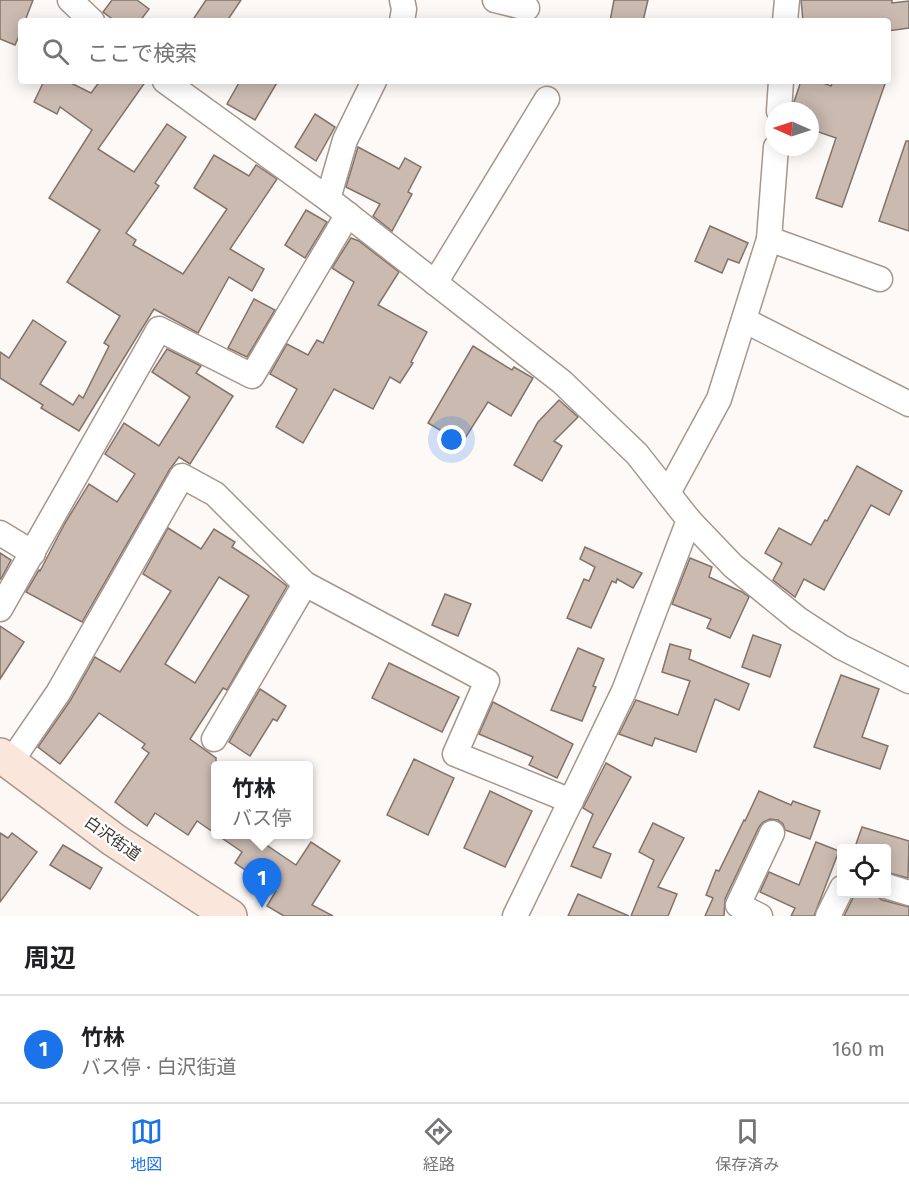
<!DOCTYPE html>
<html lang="ja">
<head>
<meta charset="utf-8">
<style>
  :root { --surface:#fff; --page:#f2f2f2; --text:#202124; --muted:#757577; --line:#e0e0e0; --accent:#1a73e8 }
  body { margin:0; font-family:"Fira Sans","Noto Sans JP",sans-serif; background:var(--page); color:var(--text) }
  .controls { position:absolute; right:18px; bottom:18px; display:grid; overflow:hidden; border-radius:6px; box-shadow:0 3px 15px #0003 }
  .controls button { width:54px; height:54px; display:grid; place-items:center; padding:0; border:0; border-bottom:2px solid var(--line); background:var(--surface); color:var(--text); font:30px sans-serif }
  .compass { position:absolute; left:765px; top:102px; width:54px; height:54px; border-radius:50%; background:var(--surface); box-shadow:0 3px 15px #0003; rotate:273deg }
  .you { position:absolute; left:452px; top:440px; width:21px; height:21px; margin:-15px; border:4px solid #fff; border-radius:50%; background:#1a73e8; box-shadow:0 0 0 9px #1a73e833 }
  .badge { display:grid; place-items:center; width:39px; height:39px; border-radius:50%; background:var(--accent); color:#fff; font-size:20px; font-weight:700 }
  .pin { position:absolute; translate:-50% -50px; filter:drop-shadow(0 2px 3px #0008) }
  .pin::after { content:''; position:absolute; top:32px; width:21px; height:18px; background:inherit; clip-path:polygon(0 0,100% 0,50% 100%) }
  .popup { position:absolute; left:211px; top:761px; width:102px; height:78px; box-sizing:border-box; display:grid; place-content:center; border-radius:6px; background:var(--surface); filter:drop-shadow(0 2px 4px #0005); font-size:20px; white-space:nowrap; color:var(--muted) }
  .popup b { font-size:22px; color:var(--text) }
  .popup::after { content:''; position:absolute; left:50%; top:100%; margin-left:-12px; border:12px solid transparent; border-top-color:var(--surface) }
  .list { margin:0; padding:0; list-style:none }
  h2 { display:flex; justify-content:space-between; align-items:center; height:78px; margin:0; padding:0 24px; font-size:26px }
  h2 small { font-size:20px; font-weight:400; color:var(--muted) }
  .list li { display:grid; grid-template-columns:39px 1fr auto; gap:18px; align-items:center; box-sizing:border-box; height:108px; padding:0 24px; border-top:2px solid var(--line) }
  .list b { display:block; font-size:22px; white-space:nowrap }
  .list p { margin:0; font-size:20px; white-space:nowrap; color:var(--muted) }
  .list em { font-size:20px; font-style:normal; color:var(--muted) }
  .icon { flex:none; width:33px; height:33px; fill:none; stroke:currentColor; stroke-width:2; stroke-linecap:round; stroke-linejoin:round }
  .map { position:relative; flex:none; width:909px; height:916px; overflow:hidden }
  .search { position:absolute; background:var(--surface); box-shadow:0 3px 15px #0003; left:18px; right:18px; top:18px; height:66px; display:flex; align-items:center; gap:15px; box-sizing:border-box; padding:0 21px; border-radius:6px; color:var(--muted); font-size:22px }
  .sheet { height:186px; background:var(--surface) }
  nav { display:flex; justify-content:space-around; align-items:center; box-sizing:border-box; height:84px; border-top:2px solid var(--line); background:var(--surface); font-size:16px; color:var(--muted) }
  nav a { display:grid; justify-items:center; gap:3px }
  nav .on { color:var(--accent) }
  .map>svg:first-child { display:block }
  .building { fill:#cabab0; stroke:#83746b; stroke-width:1.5; fill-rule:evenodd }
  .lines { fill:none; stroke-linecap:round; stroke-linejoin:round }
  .minor-casing { stroke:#a6978d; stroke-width:27 }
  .secondary-casing { stroke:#a6978d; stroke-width:36 }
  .minor { stroke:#fff; stroke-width:24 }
  .secondary { stroke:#fae6da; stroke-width:33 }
  .labels { text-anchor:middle; stroke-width:4.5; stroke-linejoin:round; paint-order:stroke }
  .street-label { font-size:16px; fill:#3b3531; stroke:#fff }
</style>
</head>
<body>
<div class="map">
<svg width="909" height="916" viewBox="0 0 909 916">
  <rect width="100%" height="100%" fill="#fdf9f7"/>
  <!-- building -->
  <g class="building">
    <path d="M0,0h33l-8,21h-4v10l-6,14 -15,-6z"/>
    <path d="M112,0h25l12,9 -9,12h-25l-12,-9z"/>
    <path d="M206,0h35l-14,21h-35z"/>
    <path d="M614,0h34l-5,21h-33z"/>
    <path d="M801,0h91v3l17,-2v27l-21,3v-10h-85z"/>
    <path d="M44,81h23l24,12 9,-12h46l-48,68 36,23 33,-48 19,13 -31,46 4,3 -33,47 10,7 -3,5 50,29 44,-65 -33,-21 20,-33 35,21 7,-11 21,14 -47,70 34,20 -12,22 -23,-14 -31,56 -44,-24 -75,122 -38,-23 2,-3 -43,-27v-26l9,6 24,-38 33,22 -26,42 33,21 6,-10 4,3 26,-52 -5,-3 16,-27 -53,-34 33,-52 -51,-32 43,-68 -32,-23 -3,7 -23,-12z"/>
    <path d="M240,81h38l-23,39 -28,-16z"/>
    <path d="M801,81h17l13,5 2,-5h53l-44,126 -26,-9 20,-60 -26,-9v-18h-17l1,-9z"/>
    <path d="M315,114l20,13 -19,34 -21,-14z"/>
    <path d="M906,141h3v90l-30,-10z"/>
    <path d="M358,147l41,22 6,-11 16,9 -13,25 4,2 -20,37 -19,-15 7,-12 -34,-17z"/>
    <path d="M306,210l21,12 -22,36 -20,-13z"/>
    <path d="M710,226l38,17 -9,20 -11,-4 -6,14 -27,-12z"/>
    <path d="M351,238l8,3 40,31 -21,33 49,27 -16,30 2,1 -13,20 -10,-6 -17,32 -39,-20 -31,54 -27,-16 21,-38 -27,-15 17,-30 21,11 9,-15 6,3 31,-61 -22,-14z"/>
    <path d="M254,299l21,11 -28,47 -19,-9z"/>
    <path d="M473,346l39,24 2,-3 19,11 -22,38 -23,-14 -26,41 -34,-20z"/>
    <path d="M167,349l34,17 -5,7 37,23 -43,68 -11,-7 -9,12 -88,153 -56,-30 13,-22 1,1 25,-48 24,-39 28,18 18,-28 -30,-20 19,-31 35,23 31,-49 -38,-25z"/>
    <path d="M559,400l19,17 -24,24 8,5 -20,35 -28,-16 24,-43z"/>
    <path d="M857,466l45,25 -13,24 -18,-10 -47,85 -20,-11 -9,18 -22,-17 9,-17 -17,-10 14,-25 32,17 14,-25 2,1z"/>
    <path d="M168,528l33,21 13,-20 21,13 -3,5 26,17 29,22 -60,104 -4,-2 -33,51 26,19v76l-19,-13 -9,14 -33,-22 -8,13 -32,-24 34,-49 -7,-5 3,-4 -46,-31 -39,51 -22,-17 32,-46 25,-44 25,15 51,-81 -28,-17zM219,577l30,19 -54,87 -30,-19z"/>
    <path d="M585,547l57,26 -9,15 -16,-9 -1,4 -4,-2 -21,47 -24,-10 17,-39 5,2 6,-14 -15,-8z"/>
    <path d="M0,553l11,7 -10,19h-1z"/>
    <path d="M690,558l22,9 -3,10 33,15 7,5 -19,41 -23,-10 4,-9 -39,-15z"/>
    <path d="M445,594l26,10 -13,32 -26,-11z"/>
    <path d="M0,626l24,16 -24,37z"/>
    <path d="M753,635l28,10 -11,32 -28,-10z"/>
    <path d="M670,644l21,6 -2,9 60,25 -10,26 -24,-11 -19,53 -41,-14 -3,8 -33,-12 17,-34 42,15 12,-34 -28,-9z"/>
    <path d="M578,648l26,11 -11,27 3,1 -14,34 -31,-11z"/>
    <path d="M389,663l70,34 -17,35 -70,-34z"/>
    <path d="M841,675l38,14 -17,48 26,9 -8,23 -66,-22z"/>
    <path d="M260,689l26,17 -9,15 -4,-2 -23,37 -21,-14z"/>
    <path d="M493,702l80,42 -16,34 -28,-13 4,-8 -54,-23z"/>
    <path d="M414,759l40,19 -26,57 -41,-20z"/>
    <path d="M606,763l25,14 -38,70 18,7 -10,24 -30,-12 22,-52 -10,-6z"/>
    <path d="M490,791l42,20 -27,56 -41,-19z"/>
    <path d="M759,791l32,14 2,-4 27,10 -10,28 -25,-9 -2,-6 -5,-4 -8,-1 -7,3 -4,5 -34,72 -1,17h-19l8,-18 -7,-3 10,-25 3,1 25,-51 1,1z"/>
    <path d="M653,823l31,15 -26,49 19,7 -9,22h-37l23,-56 -15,-8z"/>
    <path d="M862,827l47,14 -1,37 -22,-6v-23h-17l-13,-5z"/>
    <path d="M0,833l8,5 4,-5 25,19 -37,50z"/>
    <path d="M216,834h34l46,31 15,-23 29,19 -28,44 21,11h-49l-17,-10 9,-15 -41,-28 7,-11z"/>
    <path d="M816,842l23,9 -25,65h-23l4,-8 -35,-16 9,-20 30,13z"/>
    <path d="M63,845l39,23 -12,21 -40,-24z"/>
    <path d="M578,894l51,22h-61z"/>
    <path d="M855,894h19l8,6 27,7v9h-65z"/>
  </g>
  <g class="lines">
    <!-- minor casing -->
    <g class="minor-casing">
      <g id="minor">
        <path d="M70,0l22,21"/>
        <path d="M495,0l32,8"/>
        <path d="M402,21l2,-12 -2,-9"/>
        <path d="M785,21l2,-21"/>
        <path d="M165,81l163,118 234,183 75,72 52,66 44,46 65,53 43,28 68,34"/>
        <path d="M779,111l2,-30"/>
        <path d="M328,199l17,-59 29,-59"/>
        <path d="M769,239l111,40"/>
        <path d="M435,283l112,-184"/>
        <path d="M744,320l165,84"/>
        <path d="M668,493l51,-94 50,-160 7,-92"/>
        <path d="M0,533l33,20"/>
        <path d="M0,609l159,-280 93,47 96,-162"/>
        <path d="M214,739l91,-155"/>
        <path d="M10,763l48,-70 124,-217 33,18 90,90 182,97 -32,73 116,47"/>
        <path d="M886,886l23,7"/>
        <path d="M515,916l109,-225 65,-171"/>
        <path d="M760,916l-22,-11 34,-72"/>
        <path d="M828,916l14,-28"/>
      </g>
    </g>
    <!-- secondary casing -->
    <g class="secondary-casing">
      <path id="secondary" d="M0,755l114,85 116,76"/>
    </g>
    <!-- minor -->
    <use href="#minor" class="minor"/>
    <!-- secondary -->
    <use href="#secondary" class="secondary"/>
  </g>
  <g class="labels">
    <!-- street labels -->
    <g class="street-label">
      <text transform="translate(113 838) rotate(35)" y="6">白沢街道</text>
    </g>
  </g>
</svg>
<div class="controls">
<button><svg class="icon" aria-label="locate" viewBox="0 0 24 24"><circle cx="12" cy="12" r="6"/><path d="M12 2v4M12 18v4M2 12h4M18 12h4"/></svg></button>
</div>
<svg class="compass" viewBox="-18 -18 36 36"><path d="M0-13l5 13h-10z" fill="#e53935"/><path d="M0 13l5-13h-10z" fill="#757577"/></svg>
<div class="you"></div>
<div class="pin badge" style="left:262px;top:908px">1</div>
<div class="popup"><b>竹林</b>バス停</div>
<div class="search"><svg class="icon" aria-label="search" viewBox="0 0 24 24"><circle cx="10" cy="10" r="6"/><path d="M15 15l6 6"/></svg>ここで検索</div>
</div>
<section class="sheet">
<h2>周辺<small></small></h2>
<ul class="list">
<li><span class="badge">1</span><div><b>竹林</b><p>バス停 · 白沢街道</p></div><em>160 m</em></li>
</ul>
</section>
<nav>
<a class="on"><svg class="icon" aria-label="map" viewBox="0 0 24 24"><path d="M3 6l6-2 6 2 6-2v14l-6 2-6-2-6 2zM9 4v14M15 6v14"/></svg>地図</a>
<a><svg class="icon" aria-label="directions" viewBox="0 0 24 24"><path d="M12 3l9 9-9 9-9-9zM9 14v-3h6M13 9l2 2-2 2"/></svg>経路</a>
<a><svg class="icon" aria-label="saved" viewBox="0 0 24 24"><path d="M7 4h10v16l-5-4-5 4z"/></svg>保存済み</a>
</nav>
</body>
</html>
